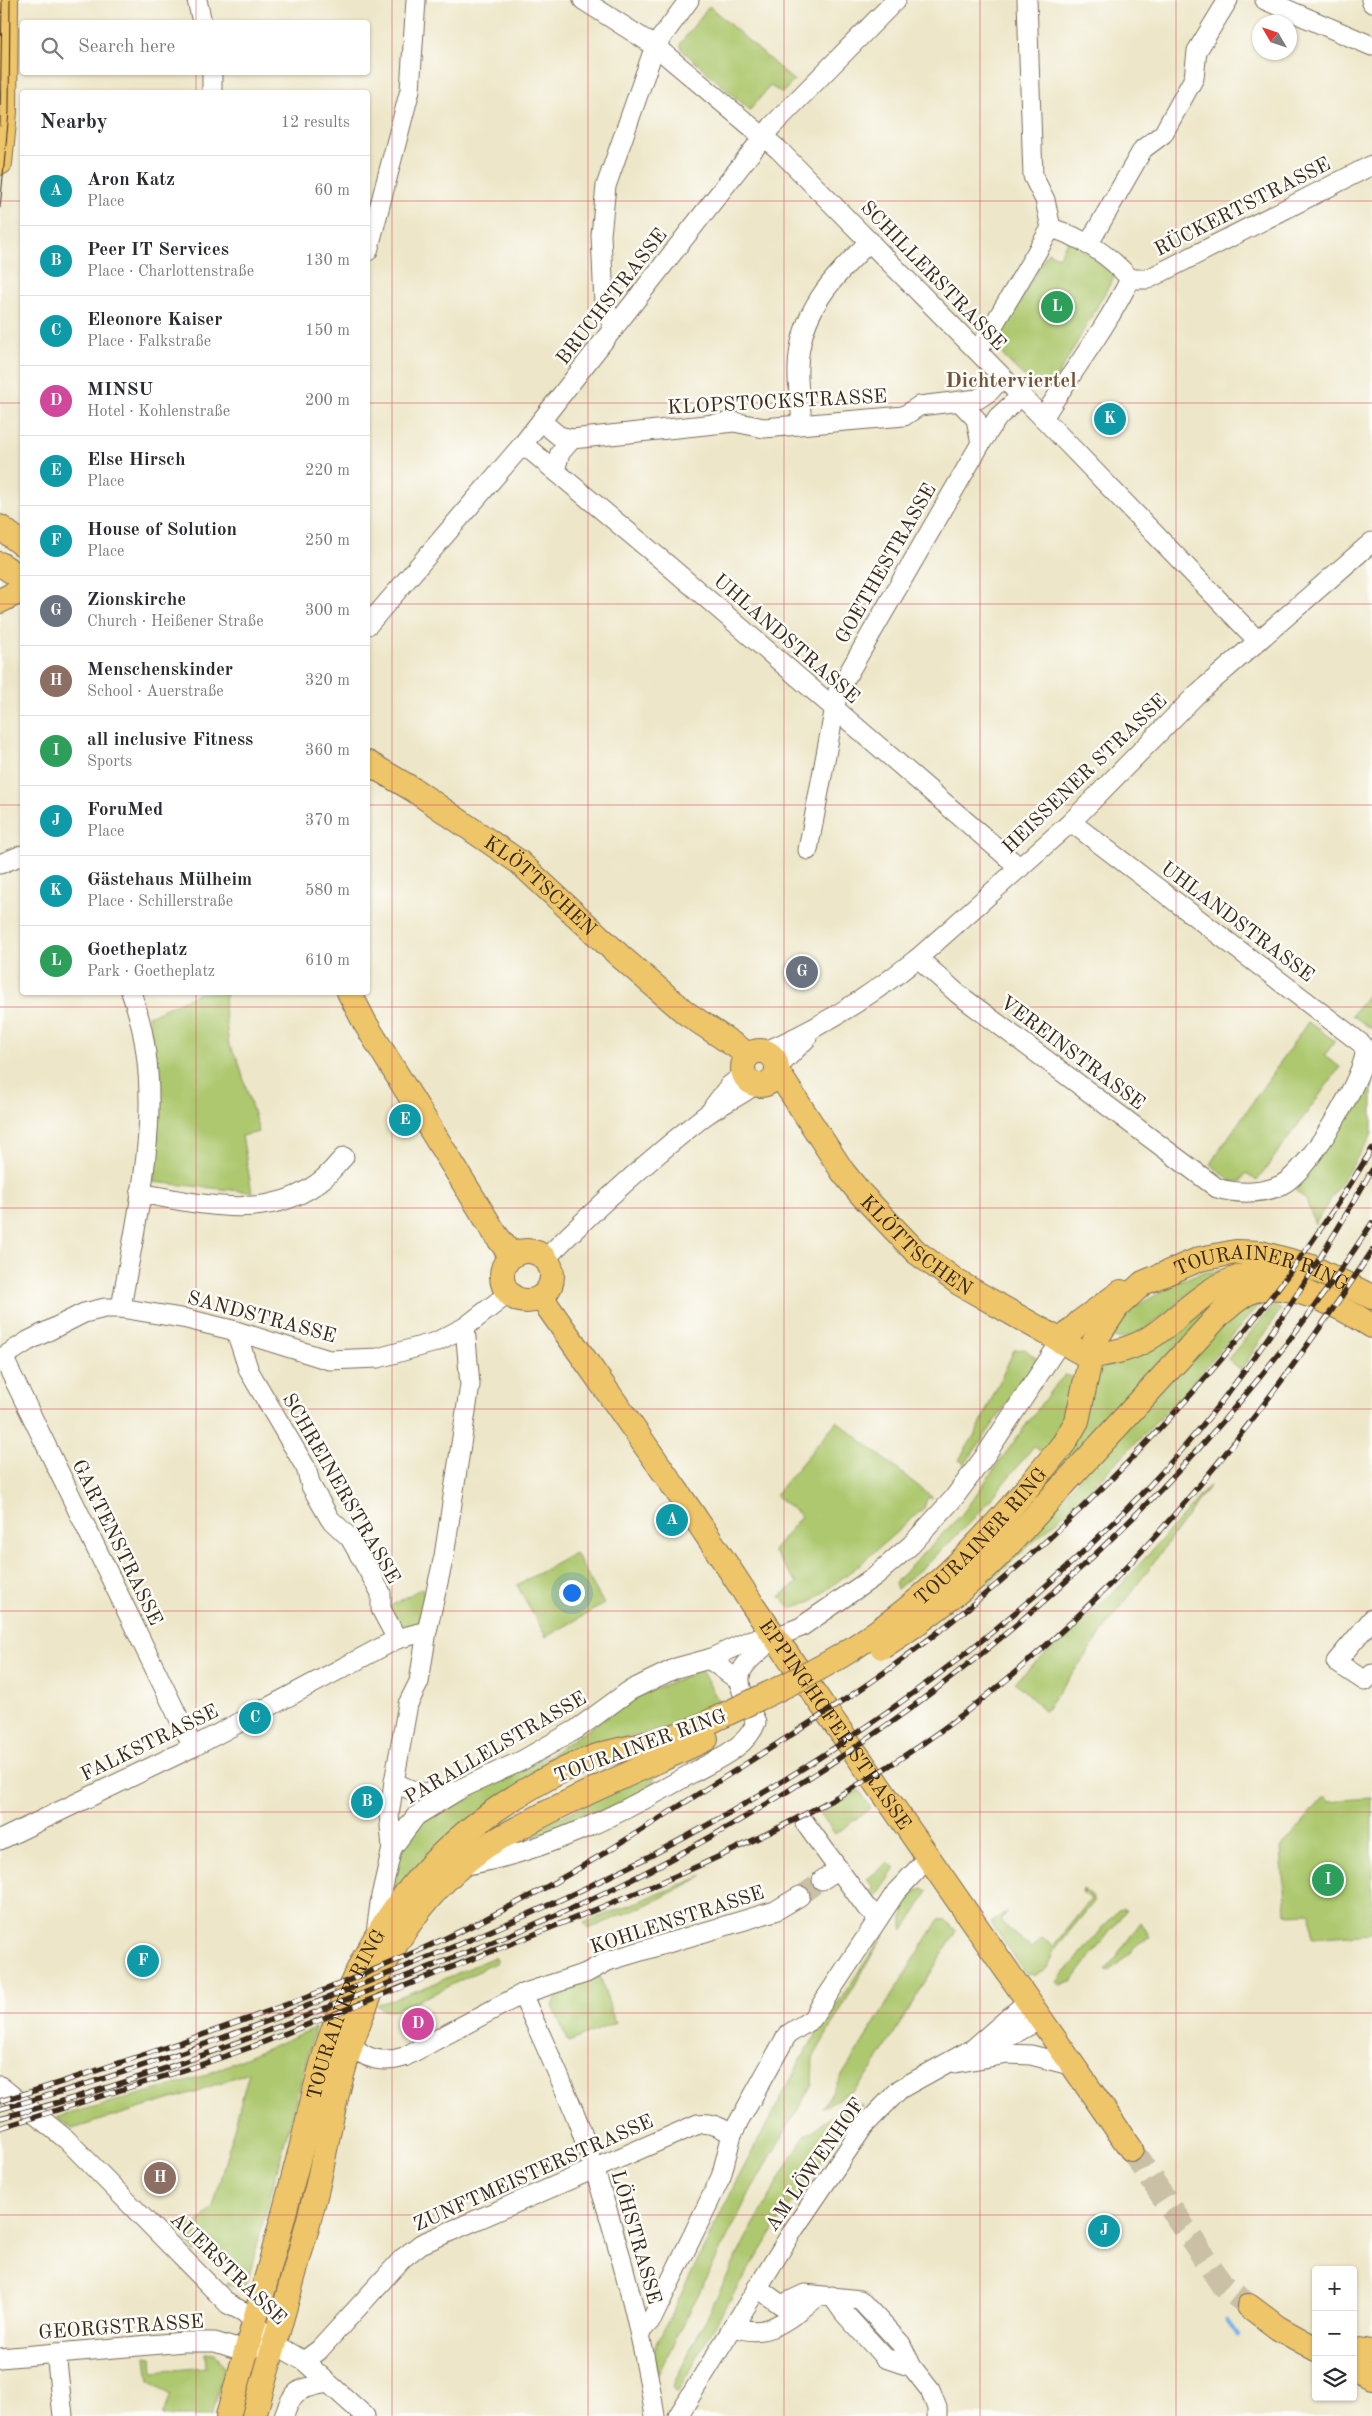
<!DOCTYPE html>
<html lang="en">
<head>
<meta charset="utf-8">
<style>
  :root { --surface:#fff; --page:#f7f7f7; --text:#2b2b33; --muted:#7c7c81; --line:#e1e1e2; --accent:#d1495b }
  body { margin:0; font-family:"Old Standard TT",serif; background:var(--page); color:var(--text) }
  .controls { position:absolute; right:15px; bottom:15px; display:grid; overflow:hidden; border-radius:5px; box-shadow:0 1px 4px #0004 }
  .controls button { width:45px; height:45px; display:grid; place-items:center; padding:0; border:0; border-bottom:1px solid var(--line); background:var(--surface); color:var(--text); font:25px sans-serif }
  .compass { position:absolute; left:1252px; top:15px; width:45px; height:45px; border-radius:50%; background:var(--surface); box-shadow:0 1px 4px #0004; rotate:309deg }
  .you { position:absolute; left:571px; top:1592px; width:18px; height:18px; margin:-12px; border:4px solid #fff; border-radius:50%; background:#1a73e8; box-shadow:0 0 0 8px #1a73e833 }
  .badge { display:grid; place-items:center; width:32px; height:32px; border-radius:50%; background:var(--accent); color:#fff; font-size:16px; font-weight:700 }
  .pin { position:absolute; translate:-50% -50%; border:2px solid #fff; box-shadow:0 1px 5px #0006 }
  .list { margin:0; padding:0; list-style:none }
  h2 { display:flex; justify-content:space-between; align-items:center; height:65px; margin:0; padding:0 20px; font-size:21px }
  h2 small { font-size:16px; font-weight:400; color:var(--muted) }
  .list li { display:grid; grid-template-columns:32px 1fr auto; gap:15px; align-items:center; box-sizing:border-box; height:70px; padding:0 20px; border-top:1px solid var(--line) }
  .list b { display:block; font-size:19px; white-space:nowrap }
  .list p { margin:0; font-size:16px; white-space:nowrap; color:var(--muted) }
  .list em { font-size:16px; font-style:normal; color:var(--muted) }
  .icon { flex:none; width:28px; height:28px; fill:none; stroke:currentColor; stroke-width:2; stroke-linecap:round; stroke-linejoin:round }
  .map { position:relative; flex:none; width:1372px; height:2416px; overflow:hidden }
  .search { position:absolute; background:var(--surface); box-shadow:0 1px 4px #0004; left:20px; top:20px; width:350px; height:55px; display:flex; align-items:center; gap:12px; box-sizing:border-box; padding:0 18px; border-radius:5px; color:var(--muted); font-size:19px }
  .panel { position:absolute; background:var(--surface); box-shadow:0 1px 4px #0004; left:20px; top:90px; width:350px; height:905px; border-radius:5px }
  .map>svg:first-child { display:block }
  .green { fill:#adc86e; stroke:#747946 }
  .lines { fill:none; stroke-linecap:round; stroke-linejoin:round }
  .stream { stroke:#7ab3eb; stroke-width:4.5 }
  .minor-tunnel { stroke:#c9c0a6; stroke-width:19; stroke-dasharray:19 9; stroke-linecap:butt }
  .major-tunnel { stroke:#c9c0a6; stroke-width:24; stroke-dasharray:24 12; stroke-linecap:butt }
  .minor-casing { stroke:#796c5a; stroke-width:21 }
  .major-casing { stroke:#796c5a; stroke-width:26 }
  .minor { stroke:#fff; stroke-width:19 }
  .major { stroke:#eec569; stroke-width:24 }
  .tram { stroke:#3b2a1e; stroke-width:1 }
  .rail-casing { stroke:#3b2a1e; stroke-width:5.5 }
  .rail { stroke:#fdfcf7; stroke-width:4; stroke-dasharray:11; stroke-linecap:butt }
  .major-bridge-casing { stroke:#796c5a; stroke-width:26; stroke-linecap:butt }
  .major-bridge { stroke:#eec569; stroke-width:24 }
  .grid { fill:none; stroke:#d1495b; stroke-width:1; stroke-opacity:0.55 }
  .labels { text-anchor:middle; stroke-width:5; stroke-linejoin:round; paint-order:stroke }
  .street-label { font-size:20px; fill:#3b2a1e; stroke:#fdfcf7 }
  .neighbourhood-label { font-size:21px; font-weight:bold; fill:#72543c; stroke:#fdfcf7 }
</style>
</head>
<body>
<div class="map">
<svg width="1372" height="2416" viewBox="0 0 1372 2416">
  <rect width="100%" height="100%" fill="#fdfcf7"/>
  <filter id="ink" filterUnits="userSpaceOnUse"><feTurbulence type="fractalNoise" baseFrequency=".02" numOctaves="2"/><feDisplacementMap in="SourceGraphic" scale="10" xChannelSelector="R" yChannelSelector="G"/><feConvolveMatrix kernelMatrix="1 2 1 2 8 2 1 2 1" color-interpolation-filters="sRGB"/></filter>
  <filter id="wash" filterUnits="userSpaceOnUse"><feTurbulence type="fractalNoise" baseFrequency=".0096" numOctaves="4" result="noise"/><feDisplacementMap in="SourceGraphic" scale="20" xChannelSelector="R" yChannelSelector="G"/><feGaussianBlur stdDeviation="1.12" result="paint"/><feColorMatrix in="noise" values="0 0 0 0 0 0 0 0 0 0 0 0 0 0 0 0 0 1.4 0 .05"/><feComposite in="paint" operator="in"/></filter>
  <g filter="url(#wash)">
    <rect width="100%" height="100%" fill="#ede6c8"/>
    <!-- green -->
    <g class="green">
      <path d="M709,6l85,75 -12,12 -12,-7 -20,24 -67,-59 -3,-7z"/>
      <path d="M1069,239l46,36 -65,115 -10,-10 -9,3 -27,-26 -6,-18 50,-87 10,5z"/>
      <path d="M1370,992l2,2v35l-20,-14z"/>
      <path d="M200,993h26l-2,15 5,38 9,14 21,72 -17,4 10,56 -99,-10c8,-61 6,-106 -5,-166z"/>
      <path d="M1308,1022l27,19 -11,15 16,11 -83,114 -11,-8 -5,8 -8,1 -23,-18z"/>
      <path d="M1372,1071v63l-57,90 -9,-24 -12,-11 47,-63z"/>
      <path d="M1238,1267c-10,5 -23,7 -33,13 -23,15 -69,71 -98,56l18,-23 53,-31 19,-8z"/>
      <path d="M1230,1293l-169,177 -3,-3 38,-91 12,-12 66,-35z"/>
      <path d="M1259,1304l-82,97 -102,103 -88,80 -2,-3 225,-245 31,-25z"/>
      <path d="M1274,1305l7,4 -40,61 -13,-11z"/>
      <path d="M1025,1349l13,11 -73,104 -6,-4 19,-31 36,-79z"/>
      <path d="M1065,1375l7,2 3,4 -9,40 -24,32 -8,-7 -54,66 -43,43 -40,34 -2,-5 3,-5 64,-65 90,-125z"/>
      <path d="M837,1421l96,77h-6l-3,10 -65,57 -47,36 -21,7 -11,-12 17,-13 -24,-32 28,-35 -26,-21z"/>
      <path d="M1210,1485l-165,226 -30,-29 107,-98z"/>
      <path d="M575,1553l29,51 -58,33 -29,-52z"/>
      <path d="M422,1588c6,21 4,33 -17,41l-7,-2 -9,-20z"/>
      <path d="M701,1670l20,35 -42,20 -88,21 -200,152 -4,-2 5,-26 10,-20 25,-36 121,-58 92,-61z"/>
      <path d="M655,1772l-3,19 -118,46 -3,-6z"/>
      <path d="M859,1790l12,18 -36,26 -15,-21z"/>
      <path d="M1324,1797l4,4 44,-3v135l-60,5 -2,-25 -24,1 -5,-66z"/>
      <path d="M888,1863l7,5 -21,32 -9,-5 9,-6 -7,-10z"/>
      <path d="M703,1876l-46,24 -68,29 -5,-6z"/>
      <path d="M923,1888l5,3 -25,41c0,-19 -2,-39 20,-44z"/>
      <path d="M1083,1889l10,8v6l-39,47 -6,18 -13,7 -9,-1 -35,-51 16,-11 -6,10 30,26 11,-10 11,8 38,-47 -9,-7z"/>
      <path d="M1122,1909l4,1 -53,70 -13,5 -3,-3 61,-72z"/>
      <path d="M939,1919l7,1 10,11 -84,139 -17,19 -33,19z"/>
      <path d="M1141,1922l9,15 -12,8 -29,27 -3,-2z"/>
      <path d="M884,1934l-71,124 -1,27 -62,107 -93,184 -4,-24 82,-168 72,-135z"/>
      <path d="M494,1957l3,5 -64,32 -42,17 -8,-1 -6,-5 54,-20z"/>
      <path d="M600,1976l15,47 -47,19 -15,-36 8,-18z"/>
      <path d="M315,2028l-68,255c-8,5 -13,5 -21,1l13,-14 -31,-30 -13,13 -9,-15 -3,-15 5,-4 7,6 18,-18 36,-135 -51,19 -126,38 -15,-12 136,-37z"/>
      <path d="M854,2104l8,1c-70,91 -130,187 -185,288l-5,-6 74,-149 58,-101 32,-23z"/>
      <path d="M205,2353l10,1 9,13 -12,49h-50l9,-21 -22,-14 -3,-25 6,1 1,15 53,-5z"/>
    </g>
    <g class="lines">
      <!-- stream -->
      <path class="stream" d="M1227,2321l10,14"/>
    </g>
  </g>
  <g filter="url(#ink)">
    <g class="lines">
      <!-- minor-tunnel -->
      <path class="minor-tunnel" d="M800,1896l22,-16"/>
      <!-- major-tunnel -->
      <path class="major-tunnel" d="M1131,2149l91,135 27,22"/>
      <!-- minor casing -->
      <g class="minor-casing">
        <g id="minor">
          <path d="M197,0l5,22"/>
          <path d="M583,0l72,46 124,104 264,268 214,222"/>
          <path d="M1027,0l6,176 12,24 6,28"/>
          <path d="M1265,0l107,46"/>
          <path d="M1371,0l1,3"/>
          <path d="M212,92v-20"/>
          <path d="M1088,245l55,-96 20,-15 31,-56 3,-27 31,-51"/>
          <path d="M368,251l42,-161 6,-90"/>
          <path d="M1130,279h18l224,-114"/>
          <path d="M614,329l-10,-26 -3,-68 5,-49 49,-140 34,-46"/>
          <path d="M978,351l73,-123"/>
          <path d="M960,402l16,17 5,24"/>
          <path d="M1043,418c29,-47 63,-89 87,-139 -20,-24 -49,-42 -79,-51"/>
          <path d="M541,421l18,15 13,3 162,-17 30,6 140,-12 15,-10 59,-7 12,-8 12,-14"/>
          <path d="M802,424c-1,-19 -5,-38 -4,-57 2,-57 34,-88 72,-126"/>
          <path d="M523,444l146,122 351,302"/>
          <path d="M555,470l5,-17 12,-14"/>
          <path d="M368,625l155,-181 249,-318 124,-126"/>
          <path d="M808,850l30,-159 143,-248 17,-26 23,-21"/>
          <path d="M0,864l22,-9"/>
          <path d="M918,958l40,36 259,194c19,6 46,6 64,-3 27,-13 79,-101 84,-131 0,-4 -2,-7 -3,-10l-291,-222"/>
          <path d="M766,1051c54,-23 106,-56 152,-93l153,-136 125,-127 176,-153"/>
          <path d="M778,1067l29,-29"/>
          <path d="M713,1107l16,-21 15,-12"/>
          <path d="M140,1193c60,11 131,30 183,-14 7,-6 14,-15 21,-22"/>
          <path d="M546,1258c50,-50 103,-99 160,-143 15,-11 33,-18 48,-30"/>
          <path d="M121,1308c17,-102 48,-215 10,-316"/>
          <path d="M236,1331l13,40 57,97 5,18 19,33 20,19 31,55v16l16,30"/>
          <path d="M3,1357l190,390"/>
          <path d="M0,1359l28,-18 56,-28 21,-5h16l66,11 49,12 93,29 49,-2 58,-16 29,-15 44,-34"/>
          <path d="M1372,1619l-36,43 29,19 7,-7"/>
          <path d="M709,1659l30,22"/>
          <path d="M394,1782c23,12 30,13 56,9"/>
          <path d="M805,1823l61,84 13,10"/>
          <path d="M0,1840l193,-93 204,-108 30,-8"/>
          <path d="M392,1848l-3,-33 5,-33 14,-78 11,-22 8,-51 17,-75 26,-171 -5,-58"/>
          <path d="M461,1866c82,-13 160,-52 231,-93 22,-12 56,-26 64,-51 -25,-50 -23,-49 20,-85"/>
          <path d="M822,1880l17,-11"/>
          <path d="M376,1933l5,-37 11,-48 24,-32 46,-28 59,-27 56,-32 52,-38 47,-23 33,-9 42,-19 25,-3 25,-10 74,-51 36,-31 42,-46 32,-43 76,-115"/>
          <path d="M522,1994c20,45 42,90 59,136 33,94 59,188 74,286"/>
          <path d="M351,2043c13,18 34,20 53,14l118,-63 64,-21 22,-12 167,-50 25,-15"/>
          <path d="M977,2047l24,-6 40,-22"/>
          <path d="M955,2063l53,-9 23,1 43,11"/>
          <path d="M0,2086l67,54 161,164 16,8 31,32 29,17 61,55"/>
          <path d="M757,2287l24,18 24,-11 55,6 41,44 11,23 18,23 7,18v8"/>
          <path d="M832,2296l12,17 41,45 27,9"/>
          <path d="M733,2326c34,15 56,-8 83,-28"/>
          <path d="M640,2332l12,-13 69,-142 11,-43 55,-99 25,-16 84,-127 32,-34"/>
          <path d="M56,2353l7,63"/>
          <path d="M0,2358l184,-16h31l19,6 25,-2"/>
          <path d="M304,2361l16,-12 83,-91 18,-14 277,-120c13,-2 22,3 34,10"/>
          <path d="M284,2416c9,-28 16,-27 43,-33"/>
          <path d="M678,2416l116,-187 70,-103 36,-37 74,-41 54,-47"/>
        </g>
      </g>
      <!-- major casing -->
      <g class="major-casing">
        <g id="major">
          <path d="M0,163l5,-51 1,-112"/>
          <path d="M0,527l22,17"/>
          <path d="M0,564l22,14"/>
          <path d="M0,601l22,-11"/>
          <path id="s1" d="M368,763l46,27 105,72 102,95 65,56 63,42"/>
          <path d="M349,992l16,31 131,212 16,21"/>
          <circle cx="760" cy="1068" r="17"/>
          <path id="s2" d="M777,1071l66,101 17,21 56,59 43,31 130,74c23,-4 46,-8 65,-22 31,-22 49,-46 86,-58 7,-2 19,-5 26,-4 16,2 29,12 42,20"/>
          <circle cx="527" cy="1276" r="25"/>
          <path id="s3" d="M541,1297c71,102 144,202 211,307l379,545"/>
          <path d="M1061,1341l19,-19 41,-30"/>
          <path id="s4" d="M1064,1443l13,-22 17,-79 23,-35 26,-24 57,-24 36,-7 25,1 48,13 63,31"/>
          <path d="M1054,1495l166,-181c10,-8 20,-18 32,-23 33,-14 92,17 120,35"/>
          <path d="M1249,2306l29,22 38,21"/>
          <path d="M1353,2349l19,3"/>
          <path d="M1353,2369l19,8"/>
          <path id="s5" d="M228,2416c24,-85 48,-170 70,-256 11,-40 18,-82 32,-121 38,-114 100,-194 205,-254 23,-13 47,-25 72,-32 23,-6 46,-9 68,-17 16,-5 32,-13 47,-20"/>
          <path d="M254,2416c21,-76 44,-152 63,-228 7,-29 11,-58 18,-86 23,-97 63,-192 147,-253 16,-11 35,-20 53,-30 55,-30 114,-53 171,-80"/>
        </g>
      </g>
      <!-- minor -->
      <use href="#minor" class="minor"/>
      <!-- major -->
      <use href="#major" class="major"/>
      <!-- tram -->
      <g class="tram">
        <path d="M0,126l2,-126"/>
        <path d="M0,208l9,-96 1,-112"/>
      </g>
      <!-- rail casing -->
      <g class="rail-casing">
        <g id="rail">
          <path d="M0,2101c52,-15 104,-33 155,-50 119,-40 238,-84 350,-142 79,-40 153,-90 228,-137 58,-37 116,-73 171,-114 183,-136 351,-314 468,-509"/>
          <path d="M0,2109c124,-33 246,-78 365,-126 80,-32 159,-65 237,-103 202,-98 393,-231 548,-395 89,-94 158,-203 222,-315"/>
          <path d="M0,2118c125,-31 247,-78 366,-126 97,-38 195,-75 286,-123 291,-153 541,-370 720,-646"/>
          <path d="M0,2128l200,-63 54,-19c99,-39 198,-78 296,-118 103,-41 205,-84 301,-139 220,-128 383,-329 521,-538"/>
        </g>
      </g>
      <!-- rail -->
      <use href="#rail" class="rail"/>
      <!-- major-bridge casing -->
      <g class="major-bridge-casing">
        <g id="major-bridge">
          <path d="M882,1647c40,-26 80,-55 115,-90 19,-20 38,-41 57,-62"/>
          <path id="s6" d="M722,1716c41,-20 83,-38 122,-62 93,-59 152,-126 220,-211"/>
        </g>
      </g>
      <!-- major-bridge -->
      <use href="#major-bridge" class="major-bridge"/>
    </g>
  </g>
  <!-- grid -->
  <path class="grid" d="M196,0v22M392,0v2416M588,0v2416M784,0v2416M980,0v2416M1176,0v2416M196,72v20M0,201h22M368,201h1004M0,403h22M368,403h1004M0,604h22M368,604h1004M0,805h22M368,805h1004M196,992v1424M0,1007h1372M0,1208h1372M0,1409h1372M0,1611h1372M0,1812h1372M0,2013h1372M0,2215h1372"/>
  <g class="labels">
    <!-- street labels -->
    <g class="street-label">
      <text transform="translate(1242 206) rotate(-27)" y="7">RÜCKERTSTRASSE</text>
      <text transform="translate(934 275) rotate(46)" y="7">SCHILLERSTRASSE</text>
      <text transform="translate(611 296) rotate(-52)" y="7">BRUCHSTRASSE</text>
      <text transform="translate(777 401) rotate(-3)" y="7">KLOPSTOCKSTRASSE</text>
      <text transform="translate(885 563) rotate(-60)" y="7">GOETHESTRASSE</text>
      <text transform="translate(787 638) rotate(41)" y="7">UHLANDSTRASSE</text>
      <text transform="translate(1084 773) rotate(-44)" y="7">HEISSENER STRASSE</text>
      <text dy="7" stroke="none"><textPath href="#s1" startOffset="212">KLÖTTSCHEN</textPath></text>
      <text transform="translate(1238 921) rotate(37)" y="7">UHLANDSTRASSE</text>
      <text transform="translate(1073 1052) rotate(37)" y="7">VEREINSTRASSE</text>
      <text dy="7" stroke="none"><textPath href="#s2" startOffset="225">KLÖTTSCHEN</textPath></text>
      <text dy="7" stroke="none"><textPath href="#s4" startOffset="309">TOURAINER RING</textPath></text>
      <text transform="translate(262 1316) rotate(15)" y="7">SANDSTRASSE</text>
      <text transform="translate(342 1488) rotate(60)" y="7">SCHREINERSTRASSE</text>
      <text dy="7" stroke="none"><textPath href="#s6" startOffset="318">TOURAINER RING</textPath></text>
      <text transform="translate(118 1542) rotate(64)" y="7">GARTENSTRASSE</text>
      <text dy="7" stroke="none"><textPath href="#s3" startOffset="519">EPPINGHOFER STRASSE</textPath></text>
      <text transform="translate(149 1742) rotate(-26)" y="7">FALKSTRASSE</text>
      <text transform="translate(640 1745) rotate(-20)" y="7">TOURAINER RING</text>
      <text transform="translate(495 1747) rotate(-30)" y="7">PARALLELSTRASSE</text>
      <text transform="translate(677 1919) rotate(-18)" y="7">KOHLENSTRASSE</text>
      <text dy="7" stroke="none"><textPath href="#s5" startOffset="419">TOURAINER RING</textPath></text>
      <text transform="translate(814 2164) rotate(-55)" y="7">AM LÖWENHOF</text>
      <text transform="translate(533 2172) rotate(-24)" y="7">ZUNFTMEISTERSTRASSE</text>
      <text transform="translate(637 2237) rotate(74)" y="7">LÖHSTRASSE</text>
      <text transform="translate(229 2268) rotate(44)" y="7">AUERSTRASSE</text>
      <text transform="translate(121 2326) rotate(-4)" y="7">GEORGSTRASSE</text>
    </g>
    <!-- neighbourhood labels -->
    <g class="neighbourhood-label">
      <text x="1011" y="387">Dichterviertel</text>
    </g>
  </g>
</svg>
<div class="controls">
<button>+</button>
<button>−</button>
<button><svg class="icon" aria-label="layers" viewBox="0 0 24 24"><path d="M12 4l9 5-9 5-9-5zM3 14l9 5 9-5"/></svg></button>
</div>
<svg class="compass" viewBox="-18 -18 36 36"><path d="M0-13l5 13h-10z" fill="#e53935"/><path d="M0 13l5-13h-10z" fill="#7c7c81"/></svg>
<div class="you"></div>
<div class="pin badge" style="left:672px;top:1520px;background:#0f9aa8">A</div>
<div class="pin badge" style="left:367px;top:1802px;background:#0f9aa8">B</div>
<div class="pin badge" style="left:255px;top:1718px;background:#0f9aa8">C</div>
<div class="pin badge" style="left:418px;top:2024px;background:#d1479c">D</div>
<div class="pin badge" style="left:405px;top:1120px;background:#0f9aa8">E</div>
<div class="pin badge" style="left:143px;top:1961px;background:#0f9aa8">F</div>
<div class="pin badge" style="left:802px;top:972px;background:#6b7280">G</div>
<div class="pin badge" style="left:160px;top:2178px;background:#8d6e63">H</div>
<div class="pin badge" style="left:1328px;top:1880px;background:#2e9e5b">I</div>
<div class="pin badge" style="left:1104px;top:2231px;background:#0f9aa8">J</div>
<div class="pin badge" style="left:1110px;top:419px;background:#0f9aa8">K</div>
<div class="pin badge" style="left:1057px;top:307px;background:#2e9e5b">L</div>
<div class="search"><svg class="icon" aria-label="search" viewBox="0 0 24 24"><circle cx="10" cy="10" r="6"/><path d="M15 15l6 6"/></svg>Search here</div>
<section class="panel">
<h2>Nearby<small>12 results</small></h2>
<ul class="list">
<li><span class="badge" style="background:#0f9aa8">A</span><div><b>Aron Katz</b><p>Place</p></div><em>60 m</em></li>
<li><span class="badge" style="background:#0f9aa8">B</span><div><b>Peer IT Services</b><p>Place · Charlottenstraße</p></div><em>130 m</em></li>
<li><span class="badge" style="background:#0f9aa8">C</span><div><b>Eleonore Kaiser</b><p>Place · Falkstraße</p></div><em>150 m</em></li>
<li><span class="badge" style="background:#d1479c">D</span><div><b>MINSU</b><p>Hotel · Kohlenstraße</p></div><em>200 m</em></li>
<li><span class="badge" style="background:#0f9aa8">E</span><div><b>Else Hirsch</b><p>Place</p></div><em>220 m</em></li>
<li><span class="badge" style="background:#0f9aa8">F</span><div><b>House of Solution</b><p>Place</p></div><em>250 m</em></li>
<li><span class="badge" style="background:#6b7280">G</span><div><b>Zionskirche</b><p>Church · Heißener Straße</p></div><em>300 m</em></li>
<li><span class="badge" style="background:#8d6e63">H</span><div><b>Menschenskinder</b><p>School · Auerstraße</p></div><em>320 m</em></li>
<li><span class="badge" style="background:#2e9e5b">I</span><div><b>all inclusive Fitness</b><p>Sports</p></div><em>360 m</em></li>
<li><span class="badge" style="background:#0f9aa8">J</span><div><b>ForuMed</b><p>Place</p></div><em>370 m</em></li>
<li><span class="badge" style="background:#0f9aa8">K</span><div><b>Gästehaus Mülheim</b><p>Place · Schillerstraße</p></div><em>580 m</em></li>
<li><span class="badge" style="background:#2e9e5b">L</span><div><b>Goetheplatz</b><p>Park · Goetheplatz</p></div><em>610 m</em></li>
</ul>
</section>
</div>
</body>
</html>
